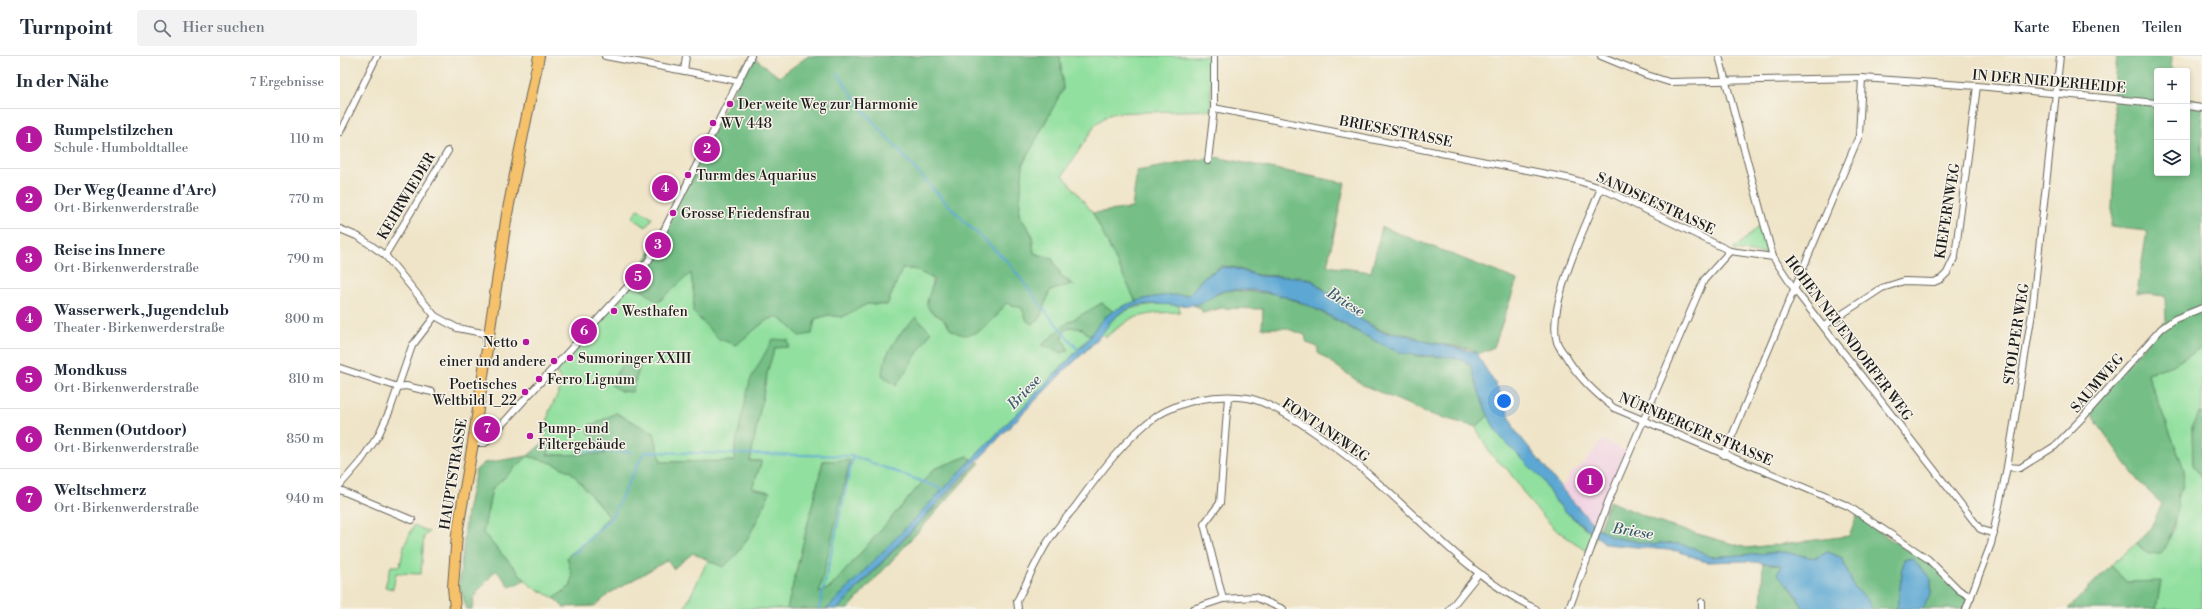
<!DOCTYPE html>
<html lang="de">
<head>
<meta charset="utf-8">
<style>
  :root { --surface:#fff; --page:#f2f2f3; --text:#1f2937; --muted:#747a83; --line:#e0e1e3; --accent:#b5179e }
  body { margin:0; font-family:"Libre Bodoni",serif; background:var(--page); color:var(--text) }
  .controls { position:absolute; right:12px; top:12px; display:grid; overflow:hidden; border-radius:4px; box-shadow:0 2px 6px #0003 }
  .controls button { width:36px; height:36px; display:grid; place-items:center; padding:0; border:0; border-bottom:1px solid var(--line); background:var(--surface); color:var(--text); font:20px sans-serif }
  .you { position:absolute; left:1164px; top:345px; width:14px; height:14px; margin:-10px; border:3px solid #fff; border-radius:50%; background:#1a73e8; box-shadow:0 0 0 6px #1a73e833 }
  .badge { display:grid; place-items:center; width:26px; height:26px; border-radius:50%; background:var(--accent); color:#fff; font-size:13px; font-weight:700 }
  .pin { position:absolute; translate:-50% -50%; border:2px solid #fff; box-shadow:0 1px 4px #0006 }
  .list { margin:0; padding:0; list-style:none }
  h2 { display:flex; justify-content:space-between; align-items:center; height:52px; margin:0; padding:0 16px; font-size:17px }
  h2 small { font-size:13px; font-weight:400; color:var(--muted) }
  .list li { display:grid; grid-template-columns:26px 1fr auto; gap:12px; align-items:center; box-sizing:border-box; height:60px; padding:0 16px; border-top:1px solid var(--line) }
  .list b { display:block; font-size:15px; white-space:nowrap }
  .list p { margin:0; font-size:13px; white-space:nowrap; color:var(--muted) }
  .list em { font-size:13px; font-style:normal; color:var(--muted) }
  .icon { flex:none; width:22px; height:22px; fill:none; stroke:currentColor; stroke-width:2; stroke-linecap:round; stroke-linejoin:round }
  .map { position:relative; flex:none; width:1862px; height:553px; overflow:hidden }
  header { display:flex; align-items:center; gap:24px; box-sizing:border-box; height:56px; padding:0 20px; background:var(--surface); border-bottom:1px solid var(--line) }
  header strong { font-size:19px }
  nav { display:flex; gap:22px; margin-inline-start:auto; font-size:14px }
  .search { width:280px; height:36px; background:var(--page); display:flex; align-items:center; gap:10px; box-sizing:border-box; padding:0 14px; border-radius:4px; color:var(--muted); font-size:15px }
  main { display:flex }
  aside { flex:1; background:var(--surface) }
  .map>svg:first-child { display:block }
  .built { fill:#f1d0e2 }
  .green { fill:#91e09f; stroke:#567e5e }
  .forest { fill:#74be86; stroke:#486d51 }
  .water { fill:#5ba7d3; stroke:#3c6278 }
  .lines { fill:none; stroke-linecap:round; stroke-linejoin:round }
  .stream { stroke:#5ba7d3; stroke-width:2 }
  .street-casing { stroke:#666258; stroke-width:8 }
  .primary-casing { stroke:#666258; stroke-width:12 }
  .street { stroke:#fff; stroke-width:6 }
  .primary { stroke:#f5c16b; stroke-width:10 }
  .poi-dot { fill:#b5179e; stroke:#f7f3e8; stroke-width:1.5 }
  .labels { text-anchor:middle; stroke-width:3; stroke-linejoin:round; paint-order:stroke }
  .street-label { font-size:14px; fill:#1c1c1c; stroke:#f7f3e8 }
  .poi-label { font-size:14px; fill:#1c1c1c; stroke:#f7f3e8; text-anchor:start }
  .water-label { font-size:15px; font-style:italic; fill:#385b6e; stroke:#f7f3e8 }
</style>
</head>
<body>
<header>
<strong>Turnpoint</strong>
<div class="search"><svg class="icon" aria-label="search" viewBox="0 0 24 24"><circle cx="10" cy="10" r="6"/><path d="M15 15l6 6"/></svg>Hier suchen</div>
<nav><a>Karte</a><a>Ebenen</a><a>Teilen</a></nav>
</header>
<main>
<aside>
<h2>In der Nähe<small>7 Ergebnisse</small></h2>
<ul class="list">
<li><span class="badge">1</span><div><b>Rumpelstilzchen</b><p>Schule · Humboldtallee</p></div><em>110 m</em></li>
<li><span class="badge">2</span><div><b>Der Weg (Jeanne d'Arc)</b><p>Ort · Birkenwerderstraße</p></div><em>770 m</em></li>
<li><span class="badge">3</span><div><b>Reise ins Innere</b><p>Ort · Birkenwerderstraße</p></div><em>790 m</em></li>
<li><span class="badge">4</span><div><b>Wasserwerk, Jugendclub</b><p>Theater · Birkenwerderstraße</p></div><em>800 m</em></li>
<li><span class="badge">5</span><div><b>Mondkuss</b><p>Ort · Birkenwerderstraße</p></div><em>810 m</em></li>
<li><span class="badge">6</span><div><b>Renmen (Outdoor)</b><p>Ort · Birkenwerderstraße</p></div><em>850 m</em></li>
<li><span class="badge">7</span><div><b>Weltschmerz</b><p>Ort · Birkenwerderstraße</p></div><em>940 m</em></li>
</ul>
</aside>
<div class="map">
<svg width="1862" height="553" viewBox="0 0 1862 553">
  <rect width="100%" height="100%" fill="#f7f3e8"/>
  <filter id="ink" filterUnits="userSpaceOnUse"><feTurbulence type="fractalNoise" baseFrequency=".025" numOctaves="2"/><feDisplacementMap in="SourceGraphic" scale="8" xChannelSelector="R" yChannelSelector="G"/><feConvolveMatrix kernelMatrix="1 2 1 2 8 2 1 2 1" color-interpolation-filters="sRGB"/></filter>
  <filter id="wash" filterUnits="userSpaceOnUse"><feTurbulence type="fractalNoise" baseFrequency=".012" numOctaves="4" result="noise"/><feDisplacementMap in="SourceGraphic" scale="16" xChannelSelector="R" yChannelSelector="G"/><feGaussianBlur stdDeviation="0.9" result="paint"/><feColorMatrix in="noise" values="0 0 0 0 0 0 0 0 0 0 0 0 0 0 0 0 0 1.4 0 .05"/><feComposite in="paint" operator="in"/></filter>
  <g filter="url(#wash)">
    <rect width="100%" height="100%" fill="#efe4c7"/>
    <!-- built -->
    <path class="built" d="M1263,384l24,12 -31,75 -34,-39 8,-14 15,-12z"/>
    <!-- green -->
    <g class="green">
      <path d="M720,0h150l1,4v50l-100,3 -15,11 -33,51 30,38 43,89 -13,4 -9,6 -12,-9 -35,20 -25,22 22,-3c-2,-8 -1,-11 6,-15l13,2 7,8 -118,123 -4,-4 -34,13 -103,118 -13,7 32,-133h-27l-36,148h-103l24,-49 15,7c24,-18 34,-48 46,-75l-17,-4 10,-27h-12l18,-92 7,-21 -2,-9 -38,108v14l-74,1 -7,-29 -38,-20 -21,11 11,30 -60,1 5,-8 -6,-6 4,-29 14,-29 -9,-14 79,-86 26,19 31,-34 4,27 -1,17 42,33 29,-23 13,-6 16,13 19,5 3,-15 13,-4 14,2 25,-13 20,1 15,-36h12l18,9 -1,14 -4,11 3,8 13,8 8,11 46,-14 8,-14 17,6 5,13 5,3 7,-5 11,-28 21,-7 4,2 -14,-11 -9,-17 -18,-5 -2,-19 -13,-19 4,-51 40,-75z"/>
      <path d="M298,153l14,9 -6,9 -14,-9z"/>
      <path d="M1422,168l8,30 -37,-4 26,-24z"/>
      <path d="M817,248l22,1 1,7 -24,1 -24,5 -27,19 -3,-3c14,-24 29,-27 55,-30z"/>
      <path d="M1862,291v65h-3l-7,14 1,40 9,11v132h-46l5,-27h-35l-15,-17 26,-22 5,6h23l9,-21 3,-29 6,-13 1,-17 -37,-96 26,-8z"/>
      <path d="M1149,359c12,30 35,40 53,64 5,6 7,13 11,19 11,15 29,27 43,39l-6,16 -34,-23 -26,-28 -22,-32 -18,-16 -14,-27z"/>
      <path d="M188,400l24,7 19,9 38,44 -19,23 -23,18 5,19 -1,10 -17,12 -23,-12 -48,-53 9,-44z"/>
      <path d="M74,469l15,7 -5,4 -3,38 -25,-1 -3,16 -8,-2 6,-21h9l4,-20z"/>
    </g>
    <!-- forest -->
    <g class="forest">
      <path d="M412,0l27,21 29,-21h252l3,33 -40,75 -4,51 13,20 2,18 18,6 9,17 10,8 -21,7 -11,28 -7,5 -5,-3 -5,-13 -16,-5c-11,16 -32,43 -54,27 -4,-3 -6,-9 -10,-12 -6,-4 -14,-6 -15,-15 0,-4 6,-18 7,-24l-20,-10h-12l-15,36 -20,-1 -25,13 -14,-2 -13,4 -3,15 -13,2 -6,-7 -16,-13 -13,6 -28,23 -17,-6 -26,-27 1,-17 -3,-22 -33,29 -25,-18z"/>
      <path d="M1777,0h55l-1,15h-14v102h30v-74l15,2v246l-29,18 -26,8 37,96 -1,17 -5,7 -1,6 1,9 -10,35 -8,10 -12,1 -11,-11 13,-14 12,-25 -24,-23 -50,-71 78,-90 -1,-24 -28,-3 10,-62 -36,-4 5,-94 -3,-39z"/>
      <path d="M875,101l130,26 -18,83 44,6 11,-45 135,53 -23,67 -16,7 -7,-5 -48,-8 -12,-6 -28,-4 -20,-10 -52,-42 -11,-2 -42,-2 -25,-8 -12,-1 -18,12 -14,17 -41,3 -12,4 -43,-89 39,-5 5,-37z"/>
      <path d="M890,234l46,4 34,12 55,30 51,20 38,1 16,7 19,51 -13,12 -46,-13 -67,-29 -45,-32v-6l-11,-4 -2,-8 -20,-7h-23l1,-19 -42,-1 -18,5 -3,-5 -7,-3c13,-3 23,-13 37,-15z"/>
      <path d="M762,247l12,9 -9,5 -15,20 -7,-8 -13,-2 -5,3 -3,6 6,14 -6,3 -20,-8 25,-22z"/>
      <path d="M576,261l15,15 -35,54 -14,-11c1,-22 18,-43 34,-58z"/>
      <path d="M433,283l15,1 1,7 -14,1 -7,21 -18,92h12l-10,27 18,4c-13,27 -23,57 -47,75l-30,-14 -20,16 -5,-9 -58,33 -15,13 -32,1 -9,-9 17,-12 1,-10 -5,-19 23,-19 19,-22 -38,-44 -19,-9 -24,-7 -36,33 -9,44 42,47 -15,7 -14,-17 -22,26 -2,13h-5l-8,-24 8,-74 9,-41 8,-7 44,-7 17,-15 7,6 -5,8 58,-1 -17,-23 2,-7h5l21,-11 38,20 7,29 74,-1v-14l15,-67z"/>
      <path d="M287,300l14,7 -9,29 -12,-1 -10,-7z"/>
      <path d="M1862,356v65l-9,-11 -1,-40 7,-13z"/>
      <path d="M628,400l4,4 -145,149h-40l36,-148 27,-1 -31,133 12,-6 103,-118z"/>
      <path d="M638,406l2,1 -132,146h-10z"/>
      <path d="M1269,445l57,24 81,23 102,-12 8,-21 37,27 39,23 36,32 -4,12h-43l9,-15v-15l-19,-20h-8l-7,50h-25l-5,-10 -13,-12 -12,-29 -14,-6 -13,6 -30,-6 -75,5 -16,-9 -35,-5 -4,2 -43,-8 -13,-8z"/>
      <path d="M1423,507l18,2 9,22 14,22h-43z"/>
      <path d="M1771,509l15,17 35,-1 -5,28h-88z"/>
    </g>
    <!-- water -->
    <g class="water">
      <path d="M882,211l11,1 26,8 23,1 5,-1 24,4 52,41 19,11 28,4 14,5 51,11 23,36 17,42 51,64 30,33 16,10 43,8 4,-2 21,1 14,4 16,9 75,-5 30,6 13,-6 14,6 12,29 13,12 5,10h-68l-10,-18 -17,-17 4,-9 -37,-4 -38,1 -28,-11 -72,-7 -41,-33 -12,-13 -11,-19 -38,-38 -9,-11 -12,-26 -13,-40c-26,-14 -49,-3 -76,-14 -41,-18 -78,-48 -124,-57 -11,-3 -40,-5 -50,-1 -10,5 -17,13 -28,13 -23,2 -45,-6 -66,5 -16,9 -15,12 -24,24 -11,13 -25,25 -37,36 -77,78 -152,159 -227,239h-11l256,-264c8,-8 14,-22 23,-29 23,-17 55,-22 83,-21l14,-17z"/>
      <path d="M1564,503h8l19,20v15l-9,15h-25z"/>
    </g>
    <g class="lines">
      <!-- stream -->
      <g class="stream">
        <path d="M498,18l24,35 72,81 33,34 41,38 38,50 33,39"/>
        <path d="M239,395l52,1"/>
        <path d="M233,498l38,-36 33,-66 209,4 92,34"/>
        <path d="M479,553l34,-153"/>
      </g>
    </g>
  </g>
  <g filter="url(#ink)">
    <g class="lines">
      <!-- street casing -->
      <g class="street-casing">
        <g id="street">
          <path d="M265,0l133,25"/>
          <path d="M1261,0l46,19 22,7 193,-4 115,8 180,17"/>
          <path d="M1379,0l54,201 22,33 185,239 14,5"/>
          <path d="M344,15l2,-15"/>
          <path d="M1847,50l15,2"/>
          <path d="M874,52l358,71 29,9 129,63"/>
          <path d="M0,76l37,-76"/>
          <path d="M868,105l6,-53v-52"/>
          <path d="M1261,132c-14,35 -55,119 -44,154 1,4 5,9 8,13 13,22 29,37 49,53l234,98 80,53 31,31 12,7"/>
          <path d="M0,173l19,8 26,18 50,61 22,12 31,6"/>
          <path d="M45,199l63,-104"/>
          <path d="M1484,270l58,-38 22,-7 30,1 7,-3 6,-6 8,-17 22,-170"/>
          <path d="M0,312l58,19 8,-1 26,6"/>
          <path d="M133,387h12l146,-160 18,-23 102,-204"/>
          <path d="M1384,399l135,-319 3,-58"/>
          <path d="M1667,411l13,1 35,-22 29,-30 77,-87 14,-10 27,-11"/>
          <path d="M0,429l20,-23 18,-26 12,-26 22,-64 23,-30"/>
          <path d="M0,434l72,30"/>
          <path d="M883,543l-19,-75 16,-21 8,-106"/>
          <path d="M678,553l-1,-8c10,-19 19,-40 30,-58 8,-13 19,-25 28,-36 22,-30 49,-68 80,-90 27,-17 62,-24 93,-19 33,6 101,58 127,82 52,45 98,99 161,129"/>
          <path d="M853,553l30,-10 32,-2 28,12"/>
          <path d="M1110,553l29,-36"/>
          <path d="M1229,553l39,-107 96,-222 26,-29 43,6"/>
          <path d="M1362,553v-7"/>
          <path d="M1626,553l25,-65 16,-77 25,-154 28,-257"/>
        </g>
      </g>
      <!-- primary casing -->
      <g class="primary-casing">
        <path id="primary" d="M115,553l-2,-22 4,-53 16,-91 34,-229 32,-158"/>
      </g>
      <!-- street -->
      <use href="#street" class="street"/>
      <!-- primary -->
      <use href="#primary" class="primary"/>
    </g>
  </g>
  <!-- markers -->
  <g class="poi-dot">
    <circle cx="390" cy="48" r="4"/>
    <circle cx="373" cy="67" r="4"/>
    <circle cx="348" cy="119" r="4"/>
    <circle cx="333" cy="157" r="4"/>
    <circle cx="274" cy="255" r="4"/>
    <circle cx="186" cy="286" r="4"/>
    <circle cx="230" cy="302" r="4"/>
    <circle cx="214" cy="305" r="4"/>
    <circle cx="199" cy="323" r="4"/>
    <circle cx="185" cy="336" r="4"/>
    <circle cx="190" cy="380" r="4"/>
  </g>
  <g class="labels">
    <!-- street labels -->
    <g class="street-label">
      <text transform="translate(1709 25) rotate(5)" y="5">IN DER NIEDERHEIDE</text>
      <text transform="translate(1056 75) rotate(11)" y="5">BRIESESTRASSE</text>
      <text transform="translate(66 140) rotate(-59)" y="5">KEHRWIEDER</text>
      <text transform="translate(1316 147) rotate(25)" y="5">SANDSEESTRASSE</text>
      <text transform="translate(1607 155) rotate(-81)" y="5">KIEFERNWEG</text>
      <text transform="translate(1676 278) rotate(-81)" y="5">STOLPER WEG</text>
      <text transform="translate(1509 282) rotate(53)" y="5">HOHEN NEUENDORFER WEG</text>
      <text transform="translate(1757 327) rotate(-49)" y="5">SAUMWEG</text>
      <text transform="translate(1356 373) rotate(23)" y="5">NÜRNBERGER STRASSE</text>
      <text transform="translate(986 374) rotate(34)" y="5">FONTANEWEG</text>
      <text transform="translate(113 418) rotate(-81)" y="5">HAUPTSTRASSE</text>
    </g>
    <!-- poi labels -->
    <g class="poi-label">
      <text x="398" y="53">Der weite Weg zur Harmonie</text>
      <text x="381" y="72">WV 448</text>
      <text x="356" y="124">Turm des Aquarius</text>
      <text x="341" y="162">Grosse Friedensfrau</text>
      <text x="282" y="260">Westhafen</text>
      <text x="178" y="291" text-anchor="end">Netto</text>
      <text x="238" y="307">Sumoringer XXIII</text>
      <text x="206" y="310" text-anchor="end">einer und andere</text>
      <text x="207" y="328">Ferro Lignum</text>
      <text x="177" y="333" text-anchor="end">Poetisches<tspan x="177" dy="16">Weltbild I_22</tspan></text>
      <text x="198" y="377">Pump- und<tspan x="198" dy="16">Filtergebäude</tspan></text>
    </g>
    <!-- water labels -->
    <g class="water-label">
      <text transform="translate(1006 246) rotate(32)" y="5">Briese</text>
      <text transform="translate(684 336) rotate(-46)" y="5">Briese</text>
      <text transform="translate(1293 475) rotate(9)" y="5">Briese</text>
    </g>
  </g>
</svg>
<div class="controls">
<button>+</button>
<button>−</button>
<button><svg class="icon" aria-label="layers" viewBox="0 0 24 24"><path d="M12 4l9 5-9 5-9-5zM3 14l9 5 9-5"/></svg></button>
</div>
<div class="you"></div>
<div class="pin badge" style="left:1250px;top:425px">1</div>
<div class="pin badge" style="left:367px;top:93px">2</div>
<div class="pin badge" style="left:318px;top:189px">3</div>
<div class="pin badge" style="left:325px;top:132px">4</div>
<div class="pin badge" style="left:298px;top:221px">5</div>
<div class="pin badge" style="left:244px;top:275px">6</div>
<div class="pin badge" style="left:147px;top:373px">7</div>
</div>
</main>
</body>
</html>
